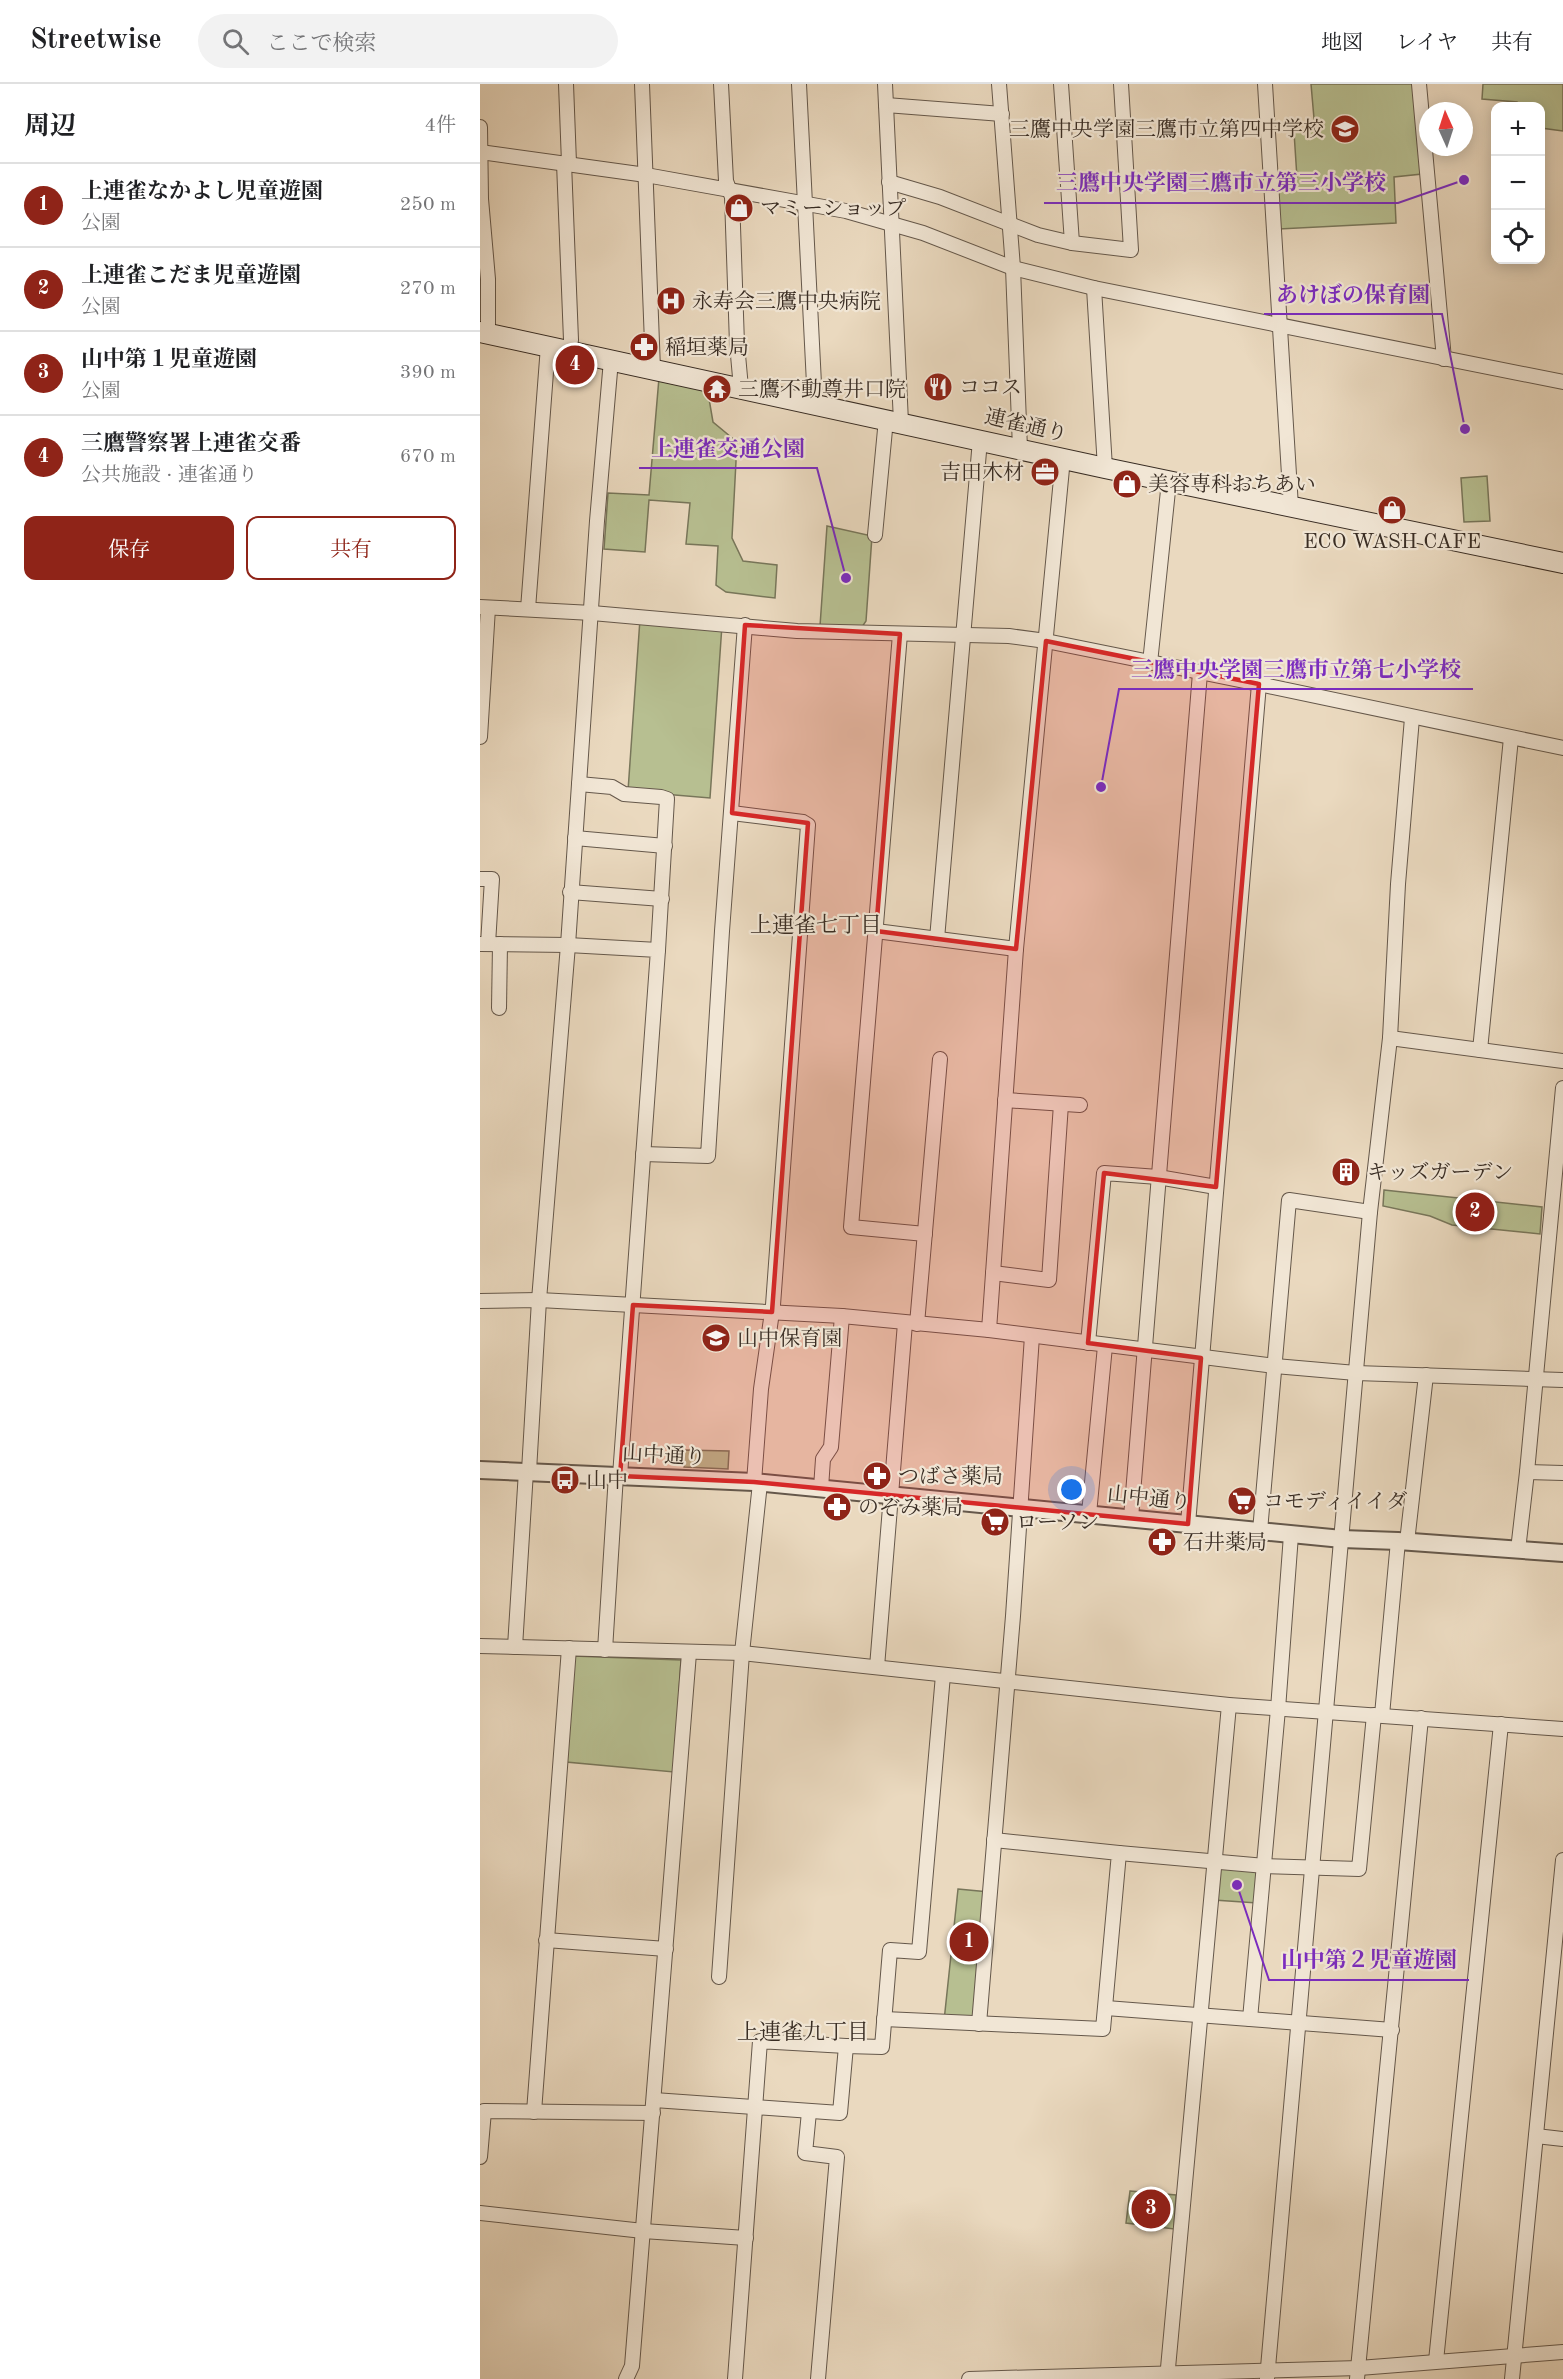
<!DOCTYPE html>
<html lang="ja">
<head>
<meta charset="utf-8">
<style>
  :root { --surface:#fff; --page:#f2f2f2; --text:#202124; --muted:#757577; --line:#e0e0e0; --accent:#8f2418 }
  body { margin:0; font-family:"Old Standard TT","Noto Serif JP",serif; background:var(--page); color:var(--text) }
  .controls { position:absolute; right:18px; top:18px; display:grid; overflow:hidden; border-radius:12px; box-shadow:0 3px 15px #0003 }
  .controls button { width:54px; height:54px; display:grid; place-items:center; padding:0; border:0; border-bottom:2px solid var(--line); background:var(--surface); color:var(--text); font:30px sans-serif }
  .compass { position:absolute; left:939px; top:18px; width:54px; height:54px; border-radius:50%; background:var(--surface); box-shadow:0 3px 15px #0003; rotate:357deg }
  .you { position:absolute; left:592px; top:1406px; width:21px; height:21px; margin:-15px; border:4px solid #fff; border-radius:50%; background:#1a73e8; box-shadow:0 0 0 9px #1a73e833 }
  .badge { display:grid; place-items:center; width:39px; height:39px; border-radius:50%; background:var(--accent); color:#fff; font-size:20px; font-weight:700 }
  .pin { position:absolute; translate:-50% -50%; border:3px solid #fff; box-shadow:0 2px 6px #0006 }
  .list { margin:0; padding:0; list-style:none }
  h2 { display:flex; justify-content:space-between; align-items:center; height:78px; margin:0; padding:0 24px; font-size:26px }
  h2 small { font-size:20px; font-weight:400; color:var(--muted) }
  .list li { display:grid; grid-template-columns:39px 1fr auto; gap:18px; align-items:center; box-sizing:border-box; height:84px; padding:0 24px; border-top:2px solid var(--line) }
  .list b { display:block; font-size:22px; white-space:nowrap }
  .list p { margin:0; font-size:20px; white-space:nowrap; color:var(--muted) }
  .list em { font-size:20px; font-style:normal; color:var(--muted) }
  .actions { display:flex; gap:12px; padding:18px 24px }
  .actions a { flex:1; padding:14px 0; border:2px solid var(--accent); border-radius:12px; text-align:center; font-size:21px; color:var(--accent) }
  .actions .main { background:var(--accent); color:#fff }
  .icon { flex:none; width:33px; height:33px; fill:none; stroke:currentColor; stroke-width:2; stroke-linecap:round; stroke-linejoin:round }
  .map { position:relative; flex:none; width:1083px; height:2295px; overflow:hidden }
  header { display:flex; align-items:center; gap:36px; box-sizing:border-box; height:84px; padding:0 30px; background:var(--surface); border-bottom:2px solid var(--line) }
  header strong { font-size:28px }
  nav { display:flex; gap:33px; margin-inline-start:auto; font-size:21px }
  .search { width:420px; height:54px; background:var(--page); display:flex; align-items:center; gap:15px; box-sizing:border-box; padding:0 21px; border-radius:33px; color:var(--muted); font-size:22px }
  main { display:flex }
  aside { flex:1; background:var(--surface) }
  .map>svg:first-child { display:block }
  .green { fill:#b7bf91; stroke:#78765a; stroke-width:1.5 }
  .lines { fill:none; stroke-linecap:round; stroke-linejoin:round }
  .minor-casing { stroke:#65584b; stroke-width:16 }
  .tertiary-casing { stroke:#65584b; stroke-width:20 }
  .secondary-casing { stroke:#392d24; stroke-width:22 }
  .minor { stroke:#f1e6d5; stroke-width:14 }
  .tertiary { stroke:#f1e6d5; stroke-width:16 }
  .secondary { stroke:#f1e6d5; stroke-width:20 }
  .marked { fill:#d62828; fill-opacity:0.2; stroke:#d62828; stroke-width:4.5; stroke-linejoin:round }
  .labels { text-anchor:middle; stroke-width:4.5; stroke-linejoin:round; paint-order:stroke }
  .poi-label { font-size:21px; fill:#392d24; stroke:#f1e6d5; text-anchor:start }
  .street-label { font-size:21px; fill:#392d24; stroke:#f1e6d5 }
  .neighbourhood-label { font-size:22px; fill:#392d24; stroke:#f1e6d5 }
  .leader { fill:none; stroke:#7b2cbf; stroke-width:2 }
  .callout-dot { fill:#7b2cbf; stroke:#f1e6d5; stroke-width:2 }
  .callout-label { font-size:22px; text-anchor:middle; font-weight:bold; fill:#7b2cbf; stroke:#f1e6d5; stroke-width:4.5; stroke-linejoin:round; paint-order:stroke }
</style>
</head>
<body>
<header>
<strong>Streetwise</strong>
<div class="search"><svg class="icon" aria-label="search" viewBox="0 0 24 24"><circle cx="10" cy="10" r="6"/><path d="M15 15l6 6"/></svg>ここで検索</div>
<nav><a>地図</a><a>レイヤ</a><a>共有</a></nav>
</header>
<main>
<aside>
<h2>周辺<small>4件</small></h2>
<ul class="list">
<li><span class="badge">1</span><div><b>上連雀なかよし児童遊園</b><p>公園</p></div><em>250 m</em></li>
<li><span class="badge">2</span><div><b>上連雀こだま児童遊園</b><p>公園</p></div><em>270 m</em></li>
<li><span class="badge">3</span><div><b>山中第１児童遊園</b><p>公園</p></div><em>390 m</em></li>
<li><span class="badge">4</span><div><b>三鷹警察署上連雀交番</b><p>公共施設 · 連雀通り</p></div><em>670 m</em></li>
</ul>
<div class="actions"><a class="main">保存</a><a>共有</a></div>
</aside>
<div class="map">
<svg width="1083" height="2295" viewBox="0 0 1083 2295">
  <rect width="100%" height="100%" fill="#ead9bf"/>
  <filter id="stains"><feTurbulence type="fractalNoise" baseFrequency=".00333" numOctaves="4"/><feColorMatrix values="0 0 0 0 .2 0 0 0 0 .09 0 0 0 0 .02 0 0 0 .5 -.17"/></filter>
  <radialGradient id="worn" r=".72"><stop offset=".6" stop-color="#630" stop-opacity="0"/><stop offset="1" stop-color="#630" stop-opacity=".3"/></radialGradient>
  <!-- green -->
  <g class="green">
    <path d="M831,0h102l9,90 -28,3 2,46 -117,6 -4,-49 22,-2 -3,-46 21,-2z"/>
    <path d="M1003,0h80v47l-22,-3 -1,-22h-23v-4l-35,-3z"/>
    <path d="M179,294l48,9 6,35 24,20 -5,96 11,23 34,4 -2,33 -49,-6 -10,-7 2,-39 -32,-2 4,-41 -41,-3 -4,52 -41,-3 4,-56 41,2z"/>
    <path d="M1007,392l3,45 -26,1 -3,-44z"/>
    <path d="M347,442l45,10 -6,85 -4,6 -42,-1z"/>
    <path d="M160,535l82,6 -12,173 -82,-7z"/>
    <path d="M904,1106l158,17 -2,27 -88,-9 -22,-9 -47,-10z"/>
    <path d="M204,1366l45,1 -1,18 -44,-2z"/>
    <path d="M93,1572l108,4 -7,112 -108,-10z"/>
    <path d="M737,1782l43,4 -3,33 -43,-3z"/>
    <path d="M478,1805l31,3 -10,132 -35,-3z"/>
    <path d="M650,2107l46,4 -2,34 -48,-6z"/>
  </g>
  <g class="lines">
    <!-- minor casing -->
    <g class="minor-casing">
      <g id="minor">
        <path d="M86,0l3,79"/>
        <path d="M162,0l11,285"/>
        <path d="M241,0l5,97 6,16 5,147 4,44"/>
        <path d="M319,0l16,320"/>
        <path d="M405,0l16,338"/>
        <path d="M519,0l14,184 7,181"/>
        <path d="M581,0l11,159"/>
        <path d="M785,0l26,423"/>
        <path d="M939,0l25,275"/>
        <path d="M406,21l116,9"/>
        <path d="M0,43l1,72 7,80v54"/>
        <path d="M0,68l166,23 200,36 77,22 90,35 81,20 469,94"/>
        <path d="M84,79l7,177 -2,10"/>
        <path d="M409,98l51,15 98,38 34,8 59,7 -10,-166"/>
        <path d="M614,204l11,180"/>
        <path d="M395,451l11,-116"/>
        <path d="M0,523l112,6 205,18 212,5 37,5 213,43 304,64"/>
        <path d="M48,525l20,-263"/>
        <path d="M420,550l-49,593 74,7"/>
        <path d="M670,579l19,-182"/>
        <path d="M0,653l8,-129"/>
        <path d="M99,700l33,3 12,7 37,3 6,2 -9,151"/>
        <path d="M252,729l71,9 5,3 -35,480 -12,84 -7,93"/>
        <path d="M95,754l90,8"/>
        <path d="M0,795h12l-4,65"/>
        <path d="M90,808l92,7"/>
        <path d="M396,847l140,18"/>
        <path d="M457,855l43,-499"/>
        <path d="M0,860l88,1 90,5 -38,526"/>
        <path d="M19,924l1,-64"/>
        <path d="M910,954l173,23"/>
        <path d="M1000,966l31,-312"/>
        <path d="M525,1016l75,5"/>
        <path d="M163,1070l65,2 14,-225 23,-306"/>
        <path d="M513,1189l56,7 12,-176"/>
        <path d="M0,1217l59,-1 303,16 147,14 286,36 81,7 207,7"/>
        <path d="M437,1240l23,-265"/>
        <path d="M509,1246l27,-381 47,-491"/>
        <path d="M608,1259l16,-170 54,4 58,10"/>
        <path d="M49,1387l10,-171 29,-355 29,-424 14,-161"/>
        <path d="M1047,1388l36,1"/>
        <path d="M341,1404l2,-29 8,-12 11,-131"/>
        <path d="M609,1430l16,-168"/>
        <path d="M651,1434l69,-845"/>
        <path d="M708,1440l71,-840"/>
        <path d="M780,1447l29,-331 81,12"/>
        <path d="M927,1458l19,-167"/>
        <path d="M1038,1466l9,-78 36,-384"/>
        <path d="M0,1562l262,7 487,52 334,24"/>
        <path d="M35,1563l11,-176"/>
        <path d="M125,1566l11,-175"/>
        <path d="M397,1583l28,-344"/>
        <path d="M902,1631l16,-174"/>
        <path d="M639,1769l146,13 94,3 15,-154"/>
        <path d="M66,1856l120,9"/>
        <path d="M239,1893l23,-324 18,-170"/>
        <path d="M626,1924l286,22"/>
        <path d="M404,1935l219,10 16,-176 -125,-13"/>
        <path d="M770,1935l28,-310 13,-174"/>
        <path d="M499,1940l34,-408 19,-280"/>
        <path d="M174,2016l186,13 6,-67 36,1 8,-97 29,2 24,-277"/>
        <path d="M54,2028l35,-464"/>
        <path d="M329,2028l-4,41 32,4 -19,222"/>
        <path d="M1056,2052l27,3"/>
        <path d="M0,2073l4,-46 169,2"/>
        <path d="M0,2129l163,18 103,7"/>
        <path d="M956,2277l65,-637"/>
        <path d="M146,2295l6,-13 57,-713"/>
        <path d="M255,2295l25,-338 86,5"/>
        <path d="M489,2295l390,-11 204,-16"/>
        <path d="M687,2295l62,-674"/>
        <path d="M787,2295l103,-1167 20,-174 8,-154 14,-166"/>
        <path d="M877,2295l64,-661"/>
        <path d="M1032,2295l51,-519"/>
      </g>
    </g>
    <!-- tertiary casing -->
    <g class="tertiary-casing">
      <path id="tertiary" d="M0,1386l274,12 588,57 56,2 165,12"/>
    </g>
    <!-- secondary casing -->
    <g class="secondary-casing">
      <path id="secondary" d="M0,248l625,136 458,95"/>
    </g>
    <!-- minor -->
    <use href="#minor" class="minor"/>
    <!-- tertiary -->
    <use href="#tertiary" class="tertiary"/>
    <!-- secondary -->
    <use href="#secondary" class="secondary"/>
  </g>
  <!-- marked area -->
  <path class="marked" d="M265,541l155,9 -24,297 140,18 30,-308 213,43 -43,503 -112,-14 -16,170 113,15 -13,166 -434,-42 -134,-6 13,-171 139,7 36,-489 -76,-10z"/>
  <!-- icons -->
  <defs>
    <g id="school-disc" transform="scale(1.5)"><circle r="9.5" fill="#8f2418" stroke="#f1e6d5"/><path d="M0-5L7-2L0 1L-7-2ZM-4 1L0 2.5L4 1V4Q0 6-4 4Z" fill="#fff"/></g>
    <g id="shop-disc" transform="scale(1.5)"><circle r="9.5" fill="#8f2418" stroke="#f1e6d5"/><path d="M-5-2.5h2.3a2.7 3.5 0 0 1 5.4 0H5L5.5 6h-11ZM-1.5-2.5h3a1.5 2.3 0 0 0-3 0Z" fill="#fff"/></g>
    <g id="hospital-disc" transform="scale(1.5)"><circle r="9.5" fill="#8f2418" stroke="#f1e6d5"/><path d="M-5-5h3v3.5h4V-5h3V5h-3V1.5h-4V5h-3Z" fill="#fff"/></g>
    <g id="pharmacy-disc" transform="scale(1.5)"><circle r="9.5" fill="#8f2418" stroke="#f1e6d5"/><path d="M-2-6h4v4h4v4h-4v4h-4v-4h-4v-4h4Z" fill="#fff"/></g>
    <g id="restaurant-disc" transform="scale(1.5)"><circle r="9.5" fill="#8f2418" stroke="#f1e6d5"/><path d="M-5-6h1v4h1v-4h1v4h1v-4h1v5L-1.5 .5V6h-2V.5L-5-1ZM5-6V6H3V1.5H1.5Q1.5-4 5-6Z" fill="#fff"/></g>
    <g id="temple-disc" transform="scale(1.5)"><circle r="9.5" fill="#8f2418" stroke="#f1e6d5"/><path d="M0-6L5-2H3V0L6.5 2.5H4V6H1.5V3h-3V6H-4V2.5H-6.5L-3 0V-2H-5Z" fill="#fff"/></g>
    <g id="office-disc" transform="scale(1.5)"><circle r="9.5" fill="#8f2418" stroke="#f1e6d5"/><path d="M-6-3h4V-5.5h4V-3h4V5H-6ZM-1-4.5V-3h2v-1.5ZM-6 0V1H6V0Z" fill="#fff"/></g>
    <g id="building-disc" transform="scale(1.5)"><circle r="9.5" fill="#8f2418" stroke="#f1e6d5"/><path d="M-4-6H4V6H1V3H-1V6H-4ZM-2.5-4.3h1.7v1.8h-1.7ZM.8-4.3h1.7v1.8H.8ZM-2.5-1h1.7V.8h-1.7ZM.8-1h1.7V.8H.8Z" fill="#fff"/></g>
    <g id="bus-disc" transform="scale(1.5)"><circle r="9.5" fill="#8f2418" stroke="#f1e6d5"/><path d="M-5-6H5V4H4V6H2V4H-2V6H-4V4H-5ZM-3.5-4V0h7V-4ZM-3.5 1.2v1.5H-2V1.2ZM2 1.2v1.5H3.5V1.2Z" fill="#fff"/></g>
    <g id="supermarket-disc" transform="scale(1.5)"><circle r="9.5" fill="#8f2418" stroke="#f1e6d5"/><path d="M-6-5.5h2.5l.6 2H6L4.5 2H-2.5L-4.4-4H-6ZM-1.5 3.2a1.3 1.3 0 1 0 .1 0ZM3 3.2a1.3 1.3 0 1 0 .1 0Z" fill="#fff"/></g>
  </defs>
  <g fill-rule="evenodd">
    <use href="#school-disc" x="865" y="45"/>
    <use href="#shop-disc" x="259" y="124"/>
    <use href="#hospital-disc" x="191" y="217"/>
    <use href="#pharmacy-disc" x="164" y="263"/>
    <use href="#restaurant-disc" x="458" y="303"/>
    <use href="#temple-disc" x="237" y="305"/>
    <use href="#office-disc" x="565" y="388"/>
    <use href="#shop-disc" x="647" y="400"/>
    <use href="#shop-disc" x="912" y="426"/>
    <use href="#building-disc" x="866" y="1088"/>
    <use href="#school-disc" x="236" y="1254"/>
    <use href="#pharmacy-disc" x="397" y="1392"/>
    <use href="#bus-disc" x="85" y="1396"/>
    <use href="#supermarket-disc" x="762" y="1417"/>
    <use href="#pharmacy-disc" x="357" y="1423"/>
    <use href="#supermarket-disc" x="515" y="1438"/>
    <use href="#pharmacy-disc" x="682" y="1458"/>
  </g>
  <g class="labels">
    <!-- poi labels -->
    <g class="poi-label">
      <text x="844" y="52" text-anchor="end">三鷹中央学園三鷹市立第四中学校</text>
      <text x="280" y="131">マミーショップ</text>
      <text x="212" y="224">永寿会三鷹中央病院</text>
      <text x="185" y="270">稲垣薬局</text>
      <text x="479" y="310">ココス</text>
      <text x="258" y="312">三鷹不動尊井口院</text>
      <text x="544" y="395" text-anchor="end">吉田木材</text>
      <text x="668" y="407">美容専科おちあい</text>
      <text x="912" y="464" text-anchor="middle">ECO WASH CAFE</text>
      <text x="887" y="1095">キッズガーデン</text>
      <text x="257" y="1261">山中保育園</text>
      <text x="418" y="1399">つばさ薬局</text>
      <text x="106" y="1403">山中</text>
      <text x="783" y="1424">コモディイイダ</text>
      <text x="378" y="1430">のぞみ薬局</text>
      <text x="536" y="1445">ローソン</text>
      <text x="703" y="1465">石井薬局</text>
    </g>
    <!-- street labels -->
    <g class="street-label">
      <text transform="translate(546 341) rotate(13)" y="7">連雀通り</text>
      <text transform="translate(184 1371) rotate(3)" y="7">山中通り</text>
      <text transform="translate(669 1414) rotate(6)" y="7">山中通り</text>
    </g>
    <!-- neighbourhood labels -->
    <g class="neighbourhood-label">
      <text x="336" y="848">上連雀七丁目</text>
      <text x="323" y="1955">上連雀九丁目</text>
    </g>
  </g>
  <!-- callouts -->
  <path class="leader" d="M984 96L918 119H564M985 345L962 230H784M366 494L337 384H159M621 703L639 605H993M757 1801L789 1896H989"/>
  <g class="callout-dot">
    <circle cx="984" cy="96" r="6"/>
    <circle cx="985" cy="345" r="6"/>
    <circle cx="366" cy="494" r="6"/>
    <circle cx="621" cy="703" r="6"/>
    <circle cx="757" cy="1801" r="6"/>
  </g>
  <g class="callout-label">
    <text x="741" y="106">三鷹中央学園三鷹市立第三小学校</text>
    <text x="873" y="218">あけぼの保育園</text>
    <text x="248" y="372">上連雀交通公園</text>
    <text x="816" y="593">三鷹中央学園三鷹市立第七小学校</text>
    <text x="889" y="1883">山中第２児童遊園</text>
  </g>
  <rect width="100%" height="100%" filter="url(#stains)"/>
  <rect width="100%" height="100%" fill="url(#worn)"/>
</svg>
<div class="controls">
<button>+</button>
<button>−</button>
<button><svg class="icon" aria-label="locate" viewBox="0 0 24 24"><circle cx="12" cy="12" r="6"/><path d="M12 2v4M12 18v4M2 12h4M18 12h4"/></svg></button>
</div>
<svg class="compass" viewBox="-18 -18 36 36"><path d="M0-13l5 13h-10z" fill="#e53935"/><path d="M0 13l5-13h-10z" fill="#757577"/></svg>
<div class="you"></div>
<div class="pin badge" style="left:489px;top:1858px">1</div>
<div class="pin badge" style="left:995px;top:1128px">2</div>
<div class="pin badge" style="left:671px;top:2125px">3</div>
<div class="pin badge" style="left:95px;top:281px">4</div>
</div>
</main>
</body>
</html>
